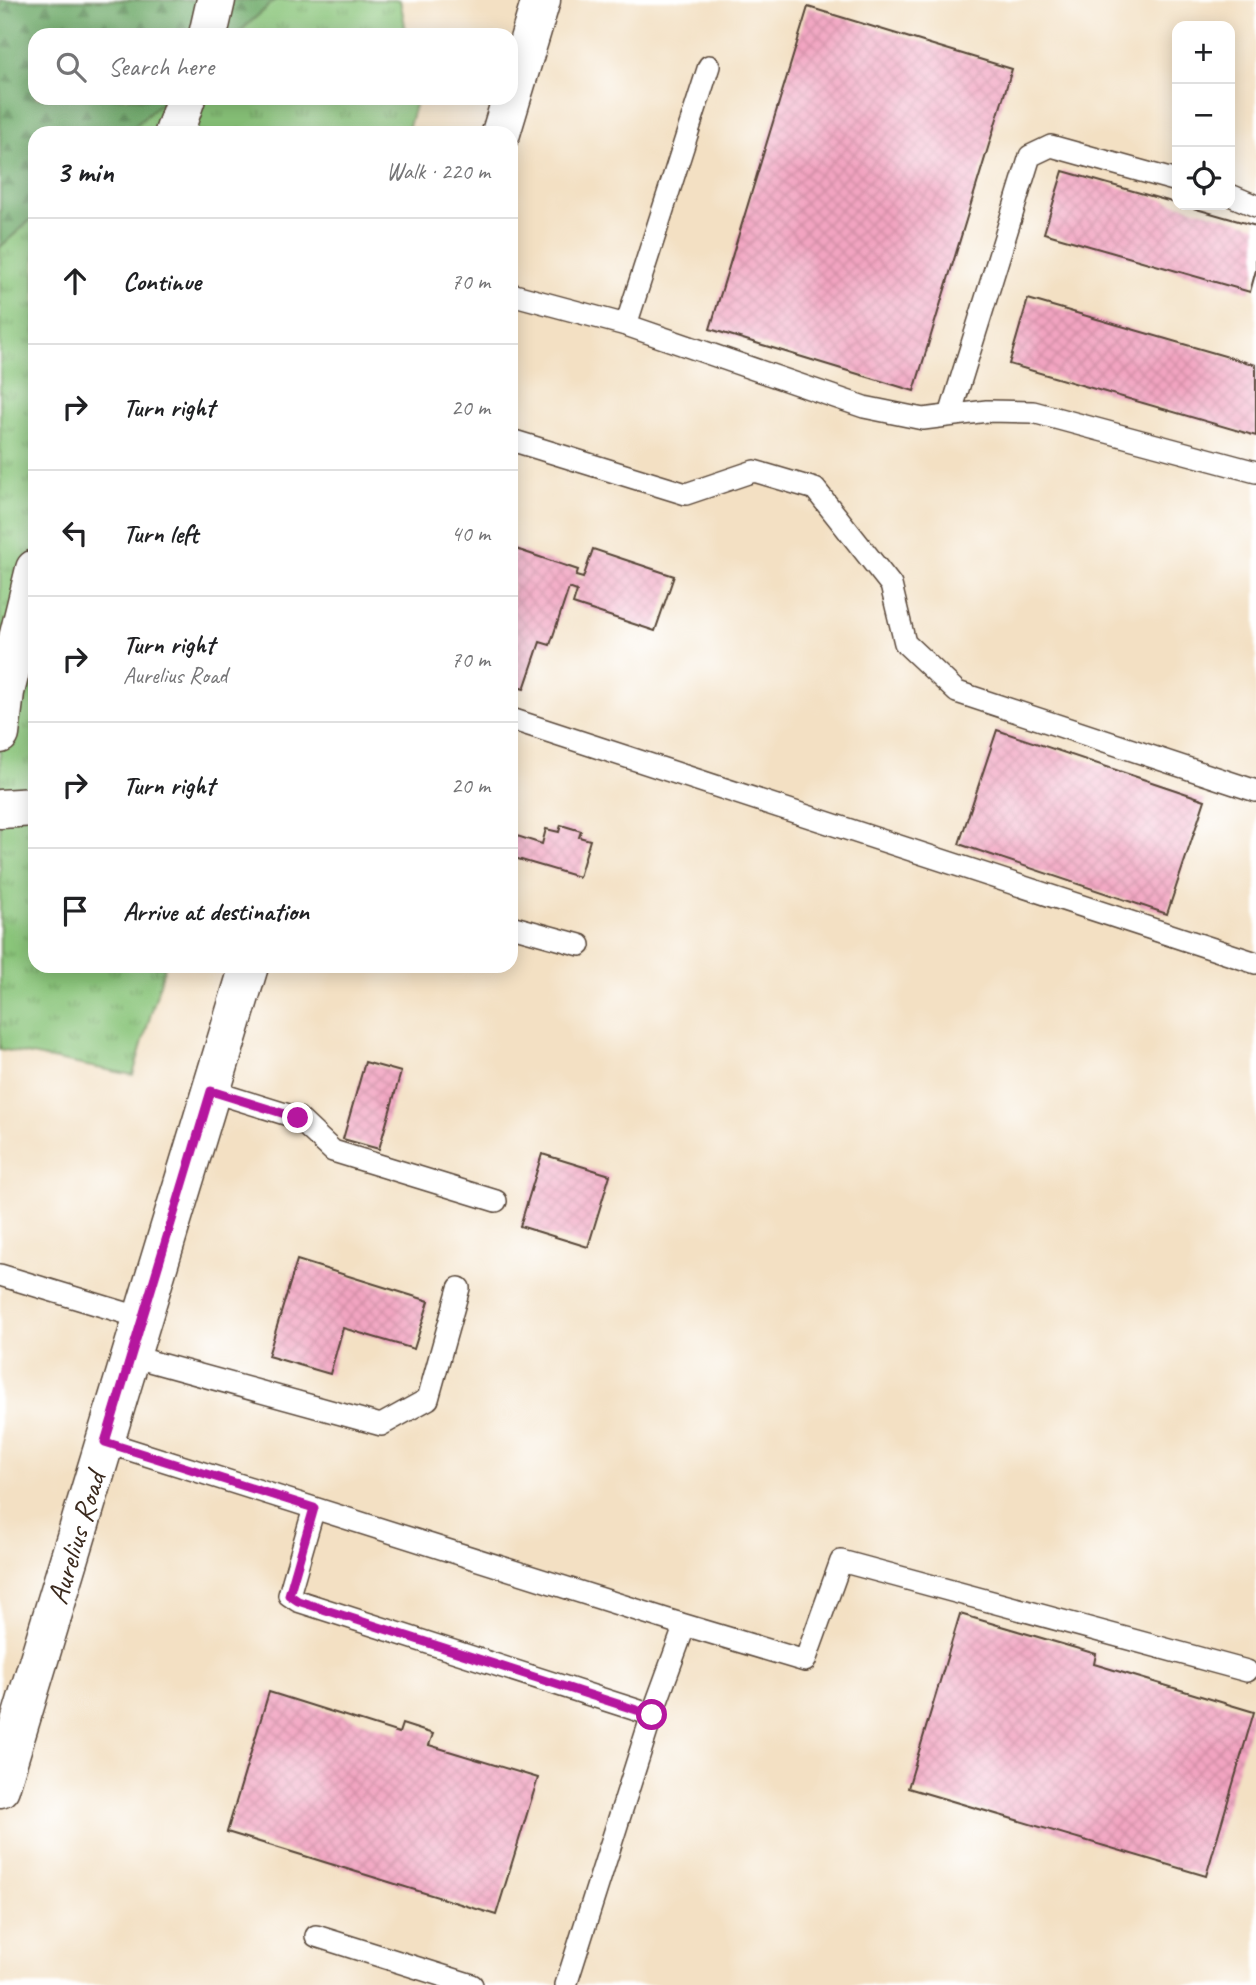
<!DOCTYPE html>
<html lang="en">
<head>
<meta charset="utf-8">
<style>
  :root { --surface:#fff; --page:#f6f6f6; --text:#202124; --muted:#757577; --line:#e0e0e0 }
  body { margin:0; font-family:Caveat,sans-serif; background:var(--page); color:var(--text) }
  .controls { position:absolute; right:21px; top:21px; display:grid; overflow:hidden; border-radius:14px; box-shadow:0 4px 18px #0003 }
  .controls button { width:63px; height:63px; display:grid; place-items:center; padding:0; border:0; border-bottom:2px solid var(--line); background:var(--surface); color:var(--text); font:35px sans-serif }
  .stop { position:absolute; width:21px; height:21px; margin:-16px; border:5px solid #b5179e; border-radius:50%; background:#fff }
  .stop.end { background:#b5179e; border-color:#fff; box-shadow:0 2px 7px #0008 }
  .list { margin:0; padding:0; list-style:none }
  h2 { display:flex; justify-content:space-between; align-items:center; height:91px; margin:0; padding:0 28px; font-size:30px }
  h2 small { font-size:23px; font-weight:400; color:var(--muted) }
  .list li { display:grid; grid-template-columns:46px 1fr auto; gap:21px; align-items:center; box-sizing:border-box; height:126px; padding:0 28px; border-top:2px solid var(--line) }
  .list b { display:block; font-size:26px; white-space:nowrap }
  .list p { margin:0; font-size:23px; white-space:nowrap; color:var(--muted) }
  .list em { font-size:23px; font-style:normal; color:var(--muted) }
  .icon { flex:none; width:38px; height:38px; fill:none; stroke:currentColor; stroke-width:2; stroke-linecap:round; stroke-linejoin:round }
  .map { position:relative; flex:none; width:1256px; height:1985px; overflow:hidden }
  .search { position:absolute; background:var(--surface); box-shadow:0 4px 18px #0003; left:28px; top:28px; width:490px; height:77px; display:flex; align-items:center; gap:18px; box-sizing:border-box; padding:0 24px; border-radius:21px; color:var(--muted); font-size:26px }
  .panel { position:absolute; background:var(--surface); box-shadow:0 4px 18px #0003; left:28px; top:126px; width:490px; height:847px; border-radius:21px }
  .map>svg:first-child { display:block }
  .grass { fill:url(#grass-tufts); stroke:#62784c; stroke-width:2 }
  .forest { fill:url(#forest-firs); stroke:#556a44; stroke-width:2 }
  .building { fill:url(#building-cross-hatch) }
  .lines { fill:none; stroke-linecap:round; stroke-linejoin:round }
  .service-casing { stroke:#574537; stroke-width:24 }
  .minor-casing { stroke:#574537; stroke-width:41 }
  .tertiary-casing { stroke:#574537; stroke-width:41 }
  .service { stroke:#fff; stroke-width:21 }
  .minor { stroke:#fff; stroke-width:38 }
  .tertiary { stroke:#fff; stroke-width:38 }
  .route { stroke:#b5179e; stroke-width:9 }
  .labels { text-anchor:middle; stroke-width:5; stroke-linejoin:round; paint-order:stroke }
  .street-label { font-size:30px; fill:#3b2a1e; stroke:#fff }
</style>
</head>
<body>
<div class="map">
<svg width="1256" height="1985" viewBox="0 0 1256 1985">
  <defs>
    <pattern id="grass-tufts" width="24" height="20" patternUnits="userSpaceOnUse" patternTransform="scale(1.75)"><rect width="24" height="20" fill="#8ac57a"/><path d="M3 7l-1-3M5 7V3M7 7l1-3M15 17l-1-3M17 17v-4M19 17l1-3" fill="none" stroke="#72a063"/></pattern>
    <pattern id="forest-firs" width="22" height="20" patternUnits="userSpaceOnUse" patternTransform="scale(1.75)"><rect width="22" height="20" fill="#6faa6a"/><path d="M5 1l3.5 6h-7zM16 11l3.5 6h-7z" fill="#5c8b57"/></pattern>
    <pattern id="building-cross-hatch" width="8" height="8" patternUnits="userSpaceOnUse" patternTransform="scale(1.75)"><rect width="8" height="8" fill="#f2a4c1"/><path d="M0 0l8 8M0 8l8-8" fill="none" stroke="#d08da5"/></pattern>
  </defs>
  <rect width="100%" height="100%" fill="#fff"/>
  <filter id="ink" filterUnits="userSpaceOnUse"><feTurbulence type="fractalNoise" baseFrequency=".0143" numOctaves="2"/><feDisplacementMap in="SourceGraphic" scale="14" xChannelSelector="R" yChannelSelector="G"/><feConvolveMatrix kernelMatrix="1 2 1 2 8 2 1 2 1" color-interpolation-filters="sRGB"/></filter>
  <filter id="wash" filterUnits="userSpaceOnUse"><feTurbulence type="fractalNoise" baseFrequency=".00686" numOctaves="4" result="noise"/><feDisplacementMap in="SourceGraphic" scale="28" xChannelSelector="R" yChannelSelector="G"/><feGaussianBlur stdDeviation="1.57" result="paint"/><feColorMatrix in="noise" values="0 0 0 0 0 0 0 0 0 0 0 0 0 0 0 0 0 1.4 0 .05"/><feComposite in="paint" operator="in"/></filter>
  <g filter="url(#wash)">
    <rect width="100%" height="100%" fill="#f3e0c3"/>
    <!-- grass -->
    <g class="grass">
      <path d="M275,0h125l7,35h-171z"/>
      <path d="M166,98h251l-10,35h-280z"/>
      <path d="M35,216v750h130l-32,109 -133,-26v-802z"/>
    </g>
    <!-- forest -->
    <path class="forest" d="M0,0h275l-39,35h-201v63h131l-39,35h-92v83l-35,31z"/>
    <g id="blocks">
      <!-- building -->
      <g class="building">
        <path d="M808,7l204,62 -98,322 -204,-62z"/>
        <path d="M1063,171l193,55v44l-6,22 -206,-59z"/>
        <path d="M1028,299l228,66v71l-247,-72z"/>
        <path d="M513,548l65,22 -2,6 7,2 10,-29 81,27 -19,55 -82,-27 4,-13 -8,-3 -19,57 -10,-3 -16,47 -13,-4z"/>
        <path d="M997,730l208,70 -38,114 -208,-70z"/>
        <path d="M561,825l20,6 -2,6 11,3 -11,37 -68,-20v-23l31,10 4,-15 13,3z"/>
        <path d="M365,1062l36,10 -22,77 -36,-10z"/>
        <path d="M542,1154l68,21 -22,72 -68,-21z"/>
        <path d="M297,1260l132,41 -15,48 -71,-21 -13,46 -62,-18z"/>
        <path d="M960,1614l136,40 -2,10 160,48 -48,164 -298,-88z"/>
        <path d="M269,1692l130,41 3,-9 31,10 -4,11 109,33 -42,137 -269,-83z"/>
      </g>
    </g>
  </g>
  <g filter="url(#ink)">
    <use href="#blocks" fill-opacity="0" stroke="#574537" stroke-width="2"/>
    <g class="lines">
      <!-- service casing -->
      <g class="service-casing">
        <g id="service">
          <path d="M1230,195l26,11"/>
          <path d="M511,294l115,31 83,-259"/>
          <path d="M626,325l238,82 59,12 64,-8 46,1 223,60"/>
          <path d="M950,415l80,-259 21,-10 126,35"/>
          <path d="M511,440l175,54 68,-23 61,18 76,96 14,58 52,49 299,99"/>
          <path d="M511,719l745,244"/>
          <path d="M511,926l69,19"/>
          <path d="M211,1091l87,27 35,33 163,50"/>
          <path d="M0,1275l142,43"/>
          <path d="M131,1356l250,69 47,-26 31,-111"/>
          <path d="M105,1442l573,181 4,10 -30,82 -354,-114 -9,-6 25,-87"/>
          <path d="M678,1623l127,38 36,-100 406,110"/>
          <path d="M316,1936l156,49"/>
          <path d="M566,1985l86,-270"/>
        </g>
      </g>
      <!-- minor casing -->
      <g class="minor-casing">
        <g id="minor">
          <path d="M208,35l8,-35"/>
          <path d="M174,133l12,-35"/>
          <path d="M0,734l5,-42 30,-123"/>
          <path d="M0,809l35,-2"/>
        </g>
      </g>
      <!-- tertiary casing -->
      <g class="tertiary-casing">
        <g id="tertiary">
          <path d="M501,133l40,-133"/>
          <path d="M0,1788l249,-822"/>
        </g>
      </g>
      <!-- service -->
      <use href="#service" class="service"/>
      <!-- minor -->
      <use href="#minor" class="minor"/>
      <!-- tertiary -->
      <use href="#tertiary" class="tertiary"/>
    </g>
  </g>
  <g class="lines" filter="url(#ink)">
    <!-- route -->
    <path class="route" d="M298,1118l-87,-27 -106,351 209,66 -25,87 9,6 354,114"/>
  </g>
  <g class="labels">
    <!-- street labels -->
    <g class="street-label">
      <text transform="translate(76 1538) rotate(-73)" y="10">Aurelius Road</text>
    </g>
  </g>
</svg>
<div class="controls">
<button>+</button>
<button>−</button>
<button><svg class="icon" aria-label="locate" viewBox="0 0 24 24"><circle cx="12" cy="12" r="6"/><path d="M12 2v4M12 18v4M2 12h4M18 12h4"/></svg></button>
</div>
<div class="stop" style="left:652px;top:1715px"></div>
<div class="stop end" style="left:298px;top:1118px"></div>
<div class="search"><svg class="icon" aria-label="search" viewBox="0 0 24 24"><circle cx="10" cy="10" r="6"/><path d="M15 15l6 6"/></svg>Search here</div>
<section class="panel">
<h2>3 min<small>Walk · 220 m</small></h2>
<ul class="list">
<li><svg class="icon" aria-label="ahead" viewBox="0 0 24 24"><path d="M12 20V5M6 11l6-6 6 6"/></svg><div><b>Continue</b></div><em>70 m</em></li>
<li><svg class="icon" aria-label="right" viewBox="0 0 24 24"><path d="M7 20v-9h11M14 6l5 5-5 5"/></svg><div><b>Turn right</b></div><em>20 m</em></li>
<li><svg class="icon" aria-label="left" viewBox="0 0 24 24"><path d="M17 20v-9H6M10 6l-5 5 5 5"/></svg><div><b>Turn left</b></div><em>40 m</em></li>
<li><svg class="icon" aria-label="right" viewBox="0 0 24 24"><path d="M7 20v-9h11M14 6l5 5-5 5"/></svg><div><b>Turn right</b><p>Aurelius Road</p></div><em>70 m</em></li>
<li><svg class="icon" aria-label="right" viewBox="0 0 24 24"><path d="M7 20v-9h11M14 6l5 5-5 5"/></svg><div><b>Turn right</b></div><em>20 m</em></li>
<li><svg class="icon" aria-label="arrive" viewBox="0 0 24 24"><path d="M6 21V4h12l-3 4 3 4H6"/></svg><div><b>Arrive at destination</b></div></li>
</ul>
</section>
</div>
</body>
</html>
